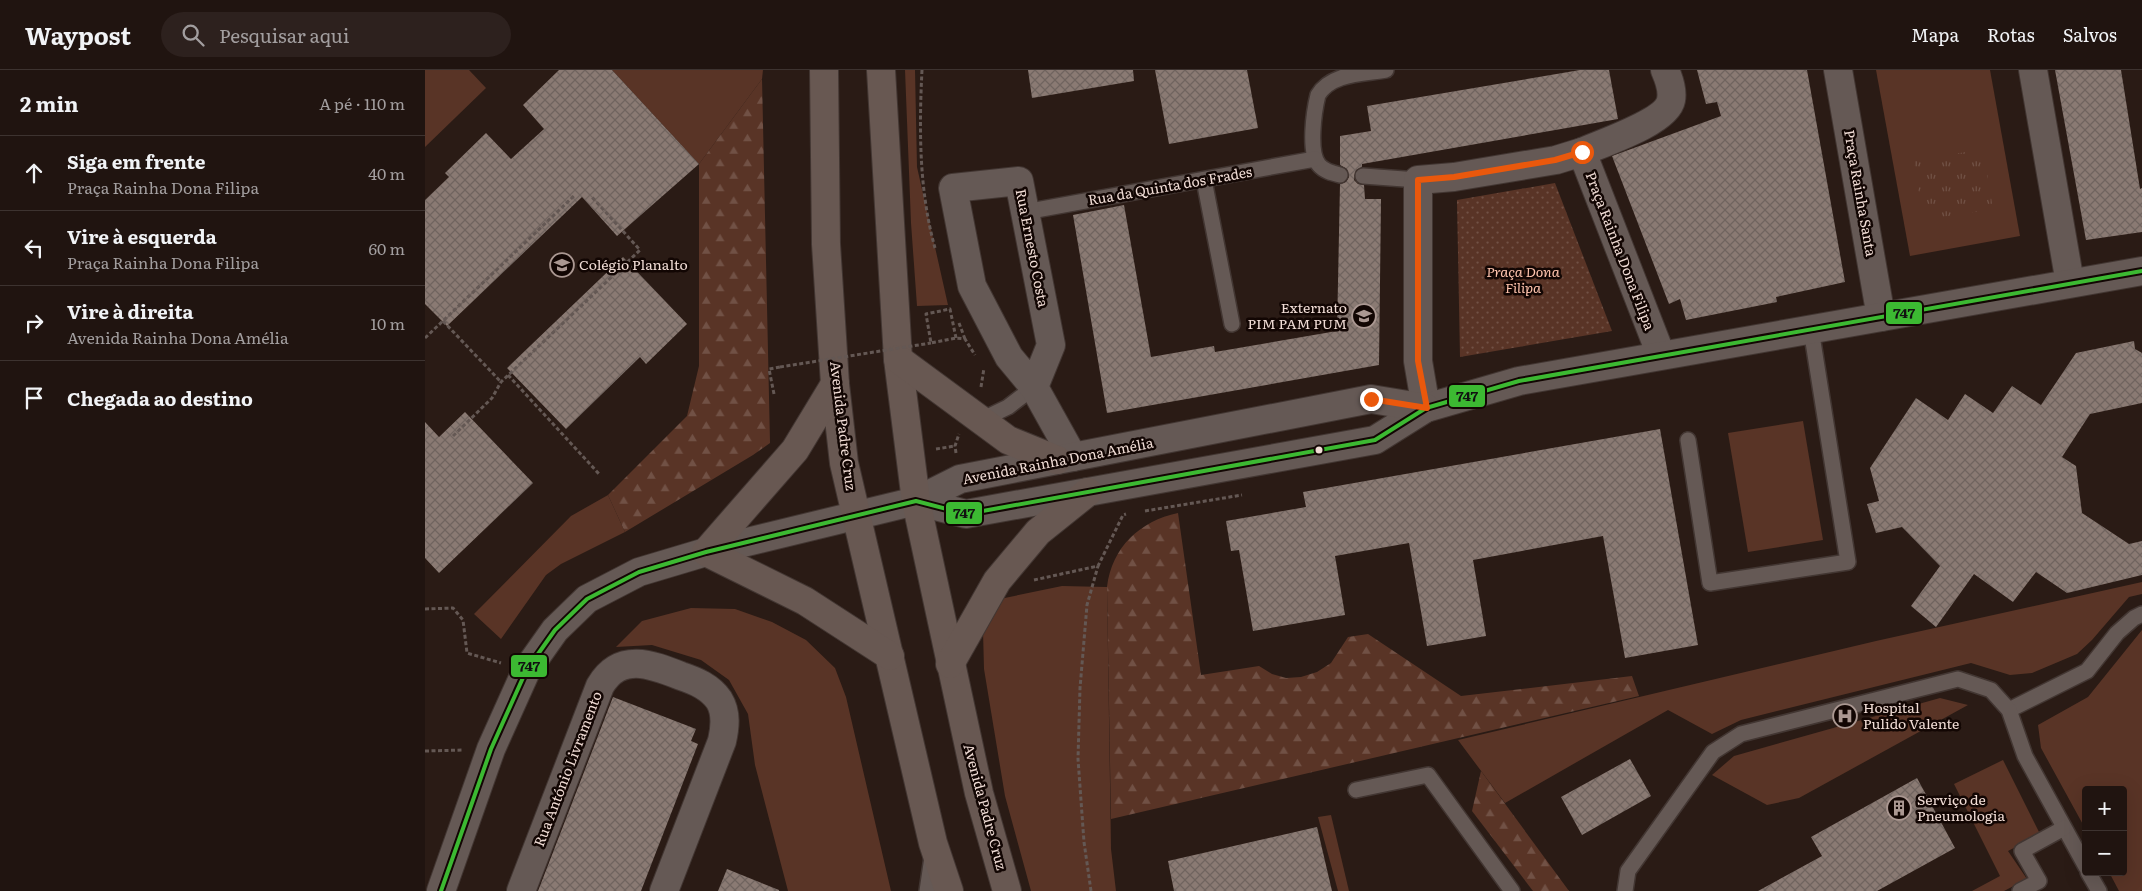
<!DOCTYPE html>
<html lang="pt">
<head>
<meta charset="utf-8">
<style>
  :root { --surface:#201410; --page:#2d211e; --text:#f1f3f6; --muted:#a29e9f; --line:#3d3330 }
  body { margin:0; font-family:Literata,serif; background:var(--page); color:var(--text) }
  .controls { position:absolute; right:15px; bottom:15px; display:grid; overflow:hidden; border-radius:5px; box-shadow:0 5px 20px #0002 }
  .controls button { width:45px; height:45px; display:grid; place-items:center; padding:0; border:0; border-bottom:1px solid var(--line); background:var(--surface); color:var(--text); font:25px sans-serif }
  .stop { position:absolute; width:15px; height:15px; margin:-11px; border:4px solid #ea580c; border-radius:50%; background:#fff }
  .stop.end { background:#ea580c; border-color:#fff; box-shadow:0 1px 5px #0008 }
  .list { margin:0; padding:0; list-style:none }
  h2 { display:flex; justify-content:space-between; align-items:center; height:65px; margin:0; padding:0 20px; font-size:21px }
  h2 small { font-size:16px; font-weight:400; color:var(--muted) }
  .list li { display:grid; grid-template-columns:32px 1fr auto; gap:15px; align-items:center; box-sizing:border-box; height:75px; padding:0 20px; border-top:1px solid var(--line) }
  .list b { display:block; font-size:19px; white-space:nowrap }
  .list p { margin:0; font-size:16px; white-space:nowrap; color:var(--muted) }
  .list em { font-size:16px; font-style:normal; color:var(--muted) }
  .icon { flex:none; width:28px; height:28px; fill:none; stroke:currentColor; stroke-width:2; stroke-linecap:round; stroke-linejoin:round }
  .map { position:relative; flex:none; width:1717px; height:821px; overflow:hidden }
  header { display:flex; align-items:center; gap:30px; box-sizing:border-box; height:70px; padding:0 25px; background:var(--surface); border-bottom:1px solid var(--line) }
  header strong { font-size:24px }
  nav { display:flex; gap:28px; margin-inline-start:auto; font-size:18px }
  .search { width:350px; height:45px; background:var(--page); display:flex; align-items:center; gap:12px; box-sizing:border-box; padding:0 18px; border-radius:28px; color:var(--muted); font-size:19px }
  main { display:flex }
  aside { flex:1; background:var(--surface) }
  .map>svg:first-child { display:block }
  .grass { fill:#593426 }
  .forest { fill:url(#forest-firs) }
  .park { fill:url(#park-tufts) }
  .garden { fill:url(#garden-dots) }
  .building { fill:url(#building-cross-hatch) }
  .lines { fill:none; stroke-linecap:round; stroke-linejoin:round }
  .service-casing { stroke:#423632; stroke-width:18 }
  .minor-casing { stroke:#423632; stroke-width:30 }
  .tertiary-casing { stroke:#423632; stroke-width:30 }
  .trunk-casing { stroke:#423632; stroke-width:30 }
  .path { stroke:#645854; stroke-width:3; stroke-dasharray:4 2.5; stroke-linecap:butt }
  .service { stroke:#655955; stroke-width:15 }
  .minor { stroke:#655955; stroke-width:28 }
  .tertiary { stroke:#655955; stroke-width:28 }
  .trunk { stroke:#685852; stroke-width:28 }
  .path-bridge { stroke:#645854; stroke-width:3; stroke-dasharray:4 2.5; stroke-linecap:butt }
  .bus-1-casing { stroke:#120603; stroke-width:8 }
  .bus-1 { stroke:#3cb932; stroke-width:4 }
  .route { stroke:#ea580c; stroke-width:6 }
  .bus-dot { fill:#f0dcd5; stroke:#120603; stroke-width:2 }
  .labels { text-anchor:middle; stroke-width:5; stroke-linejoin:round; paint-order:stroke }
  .street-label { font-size:14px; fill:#f0dcd5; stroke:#120603 }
  .poi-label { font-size:14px; fill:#f0dcd5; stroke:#120603; text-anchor:start }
  .park-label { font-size:14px; font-style:italic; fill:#ffc4ae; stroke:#120603 }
  .line-badge { stroke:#120603; stroke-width:2 }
  .pale-badge-label { font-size:14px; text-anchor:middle; font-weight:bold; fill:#111 }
</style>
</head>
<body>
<header>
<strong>Waypost</strong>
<div class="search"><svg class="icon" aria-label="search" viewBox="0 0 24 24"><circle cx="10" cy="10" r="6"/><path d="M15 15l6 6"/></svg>Pesquisar aqui</div>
<nav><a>Mapa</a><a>Rotas</a><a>Salvos</a></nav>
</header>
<main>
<aside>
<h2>2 min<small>A pé · 110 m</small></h2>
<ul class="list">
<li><svg class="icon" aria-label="ahead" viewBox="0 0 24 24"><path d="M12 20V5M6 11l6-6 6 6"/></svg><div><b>Siga em frente</b><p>Praça Rainha Dona Filipa</p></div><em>40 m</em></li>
<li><svg class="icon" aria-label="left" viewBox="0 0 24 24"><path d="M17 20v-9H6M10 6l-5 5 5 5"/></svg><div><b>Vire à esquerda</b><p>Praça Rainha Dona Filipa</p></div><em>60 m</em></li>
<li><svg class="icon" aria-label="right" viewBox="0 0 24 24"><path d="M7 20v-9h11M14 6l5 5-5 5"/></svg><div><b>Vire à direita</b><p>Avenida Rainha Dona Amélia</p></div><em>10 m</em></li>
<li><svg class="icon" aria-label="arrive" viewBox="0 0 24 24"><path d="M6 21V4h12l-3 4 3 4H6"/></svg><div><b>Chegada ao destino</b></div></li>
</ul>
</aside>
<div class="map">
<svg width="1717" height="821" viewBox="0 0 1717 821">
  <defs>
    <pattern id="forest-firs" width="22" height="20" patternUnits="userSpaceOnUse" patternTransform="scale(1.25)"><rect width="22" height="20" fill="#593426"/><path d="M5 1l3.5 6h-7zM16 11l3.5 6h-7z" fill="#715145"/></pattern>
    <pattern id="park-tufts" width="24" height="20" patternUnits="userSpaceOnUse" patternTransform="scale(1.25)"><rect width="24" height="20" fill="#593426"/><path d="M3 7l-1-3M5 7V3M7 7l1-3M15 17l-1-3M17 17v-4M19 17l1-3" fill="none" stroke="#715145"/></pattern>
    <pattern id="garden-dots" width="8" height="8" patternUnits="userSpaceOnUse" patternTransform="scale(1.25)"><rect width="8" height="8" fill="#593426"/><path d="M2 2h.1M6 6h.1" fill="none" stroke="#715145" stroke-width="1.8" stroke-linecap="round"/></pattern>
    <pattern id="building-cross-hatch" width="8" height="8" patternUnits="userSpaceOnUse" patternTransform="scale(1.25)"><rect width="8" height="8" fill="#8a7a73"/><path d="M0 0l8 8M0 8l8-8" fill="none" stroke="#70645f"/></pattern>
  </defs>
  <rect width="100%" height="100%" fill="#2a1b15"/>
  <!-- grass -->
  <g class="grass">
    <path d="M0,0h44l17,18 -61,59z"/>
    <path d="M187,0h151l-1,9 -63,85z"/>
    <path d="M480,0h10l2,97 31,138 -31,1 -6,-83z"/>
    <path d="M1451,0h114l30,166 -110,20z"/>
    <path d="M1378,351l20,119 -75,12 -20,-119z"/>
    <path d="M183,425l17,37 -64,32 -15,11 -45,64 -27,-25 97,-98z"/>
    <path d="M1717,512v12l-13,3 -37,43 -15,14 -45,19 -22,2 -39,-12 -230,57 -29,14 -44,-24 -163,93 -47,-63 418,-99z"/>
    <path d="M637,516l45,1 4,262 5,42h-85l-26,-95 -21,-127 -1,-38 12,-31z"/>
    <path d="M266,538l44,1 37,13 34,18 29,28 11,29 45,194h-103l-33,-126 -7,-51 -19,-34 -28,-20 -49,-15 -36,2 26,-26z"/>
    <path d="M1717,560v261h-23l-10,-19h14v-82h-37v40l-45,-82 -3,-23 50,-28z"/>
    <path d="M1515,628l28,7 -169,93 -32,7 -55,-30 22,-19z"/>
    <path d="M1578,690l37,74 -32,17 19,28 -23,12h-32l28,-15 -46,-92z"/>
    <path d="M906,745l18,76h-11l-20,-74z"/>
  </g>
  <!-- forest -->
  <g class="forest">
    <path d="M337,9l8,364 -17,12 -128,77 -17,-37 79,-79 12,-50v-202z"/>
    <path d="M753,443l23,162 58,-9 13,8 14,4 15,-1 16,-5 14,-9 17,-26 20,-3 93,62 171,-20 7,20 -528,123 -4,-232c5,-40 33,-66 71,-74z"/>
    <path d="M1056,701l88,120h-36l-61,-80z"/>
  </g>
  <!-- park -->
  <path class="park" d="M1558,79l10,60 -70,11 -9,-59z"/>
  <!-- garden -->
  <path class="garden" d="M1130,113l57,148 -152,26 -3,-157z"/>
  <!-- building -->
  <g class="building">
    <path d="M134,0h53l87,94 -82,72 -35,-39 -135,129 -22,-22v-104l24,-23 -4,-4 41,-40 25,26 33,-30 -21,-24z"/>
    <path d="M603,0h105l1,11 -102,17z"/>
    <path d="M730,0h92l11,58 -89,16z"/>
    <path d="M1155,0h29l9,49 -256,45v3l-6,3 -2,10 4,4 6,1 1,14h16l-2,166 -272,48 -34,-198 51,-10 27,152 63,-11 1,6 122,-21 3,-147 6,-2 3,-5 -2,-8 -7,-4v-29l31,-5 -4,-25z"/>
    <path d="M1272,0h110l38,212 -69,15 1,5 -91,18 -6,-21 -11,5 -57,-148 109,-40 -4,-14 -11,2z"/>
    <path d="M1630,0h66l19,119 2,-1v44l-56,8z"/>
    <path d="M198,187l64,67 -41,40 -6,-7 -74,72 -59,-61z"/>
    <path d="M1709,271l1,8 7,4v50l-52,11 -28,43 14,9 6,47 47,31 13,-3v34l-75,18 -31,-21 -23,30 -39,-28 -38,53 -25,-21 29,-40 -38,-39 -26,6 -9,-29 12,-3 -9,-33 46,-70 32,22 17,-26 28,19 19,-27 29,19 35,-52z"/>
    <path d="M40,342l68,71 -94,90 -14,-15v-136l14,15z"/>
    <path d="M1235,359l38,216 -73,13 -22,-122 -130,24 13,76 -59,10 -18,-103 -74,13 10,59 -92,16 -14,-81 -8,1 -5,-30 80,-14 -3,-15z"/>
    <path d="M188,627l83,32 -5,12 7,3 -57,147h-103z"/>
    <path d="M1205,689l21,37 -69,39 -21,-38z"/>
    <path d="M1492,708l38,70 -78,43h-119l64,-35 -11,-19z"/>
    <path d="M892,757l15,64h-158l-6,-30z"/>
    <path d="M302,799l52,21v1h-61z"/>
  </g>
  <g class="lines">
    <!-- service casing -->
    <g class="service-casing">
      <g id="service">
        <path d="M915,105c-8,-2 -16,-4 -21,-10 -11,-13 -5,-54 -1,-70 13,-22 45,-21 68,-25"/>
        <path d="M938,106l55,4"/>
        <path d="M779,110l28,144"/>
        <path d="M600,142l290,-53"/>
        <path d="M556,350l27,-13 26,-20"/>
        <path d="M1263,370l22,143 138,-21 -37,-233"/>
        <path d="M1584,640l78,-39 30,-38 17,-15 8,-4"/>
        <path d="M931,720l72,-15 84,116"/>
        <path d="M1663,802l11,19"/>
        <path d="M502,821l5,-34"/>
        <path d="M1200,821l3,-20 85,-119 28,-18 217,-55 33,11 18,20 16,46 61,111"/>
        <path d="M1595,821l19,-10 -17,-30 42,-23"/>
      </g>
    </g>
    <!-- minor casing -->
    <g class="minor-casing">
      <g id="minor">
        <path d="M1413,0l43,247"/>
        <path d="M1608,0l37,213"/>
        <path d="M1157,82c20,-9 85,-30 89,-52 2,-10 -2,-21 -6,-30"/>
        <path d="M609,317l17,-42 -32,-164 -66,7 19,98 37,71 25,30 39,70"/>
        <path d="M1001,338l-8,-47v-181l36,-3 102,-17 26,-8 79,203"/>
        <path d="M96,821l79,-205c20,-34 51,-22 81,-10 15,5 29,11 38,24 8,13 6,28 3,41l-58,150"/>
      </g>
    </g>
    <!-- tertiary casing -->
    <g class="tertiary-casing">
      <g id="tertiary">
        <path d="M491,431l50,13 409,-74 51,-32 93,-27 623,-110"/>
        <path d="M16,821l50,-142 35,-78 29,-41 32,-31 52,-27 67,-20 210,-51 44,-22 411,-80 55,9"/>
      </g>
    </g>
    <!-- trunk casing -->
    <g class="trunk-casing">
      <g id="trunk">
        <path d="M399,0l2,174 9,140 9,79 89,380 16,48"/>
        <path d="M456,0l17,289 18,142 63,292 28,98"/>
        <path d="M473,289l110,81 49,20"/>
        <path d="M410,314l-40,66 -89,102 99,49 85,55"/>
        <path d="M525,594l47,-83 41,-49 50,-40"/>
      </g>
    </g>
    <!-- path -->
    <g class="path">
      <path d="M497,0c-3,59 -3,121 13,178"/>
      <path d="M18,251l58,61"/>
      <path d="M534,253l6,16"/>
      <path d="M0,268l150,-143"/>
      <path d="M531,268l-6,-29 -24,5 5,29 25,-5 9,1 10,16"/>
      <path d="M83,305l92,100"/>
      <path d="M556,317l3,-19"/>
      <path d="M349,324l-5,-25 11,-2"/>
      <path d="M28,366l39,-38 9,-16 139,-132 -49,-54"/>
      <path d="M511,379l19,-3"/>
      <path d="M531,383l-1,-7 4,-12"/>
      <path d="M720,441l97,-16"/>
      <path d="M609,510l64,-14 25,-51 3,-1"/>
      <path d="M0,539l28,-1 10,12 4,33 34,10"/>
      <path d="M0,681l39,-1"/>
      <path d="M666,821l-7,-49 -6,-83 2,-71 7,-83 11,-39"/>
    </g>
    <!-- service -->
    <use href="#service" class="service"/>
    <!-- minor -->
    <use href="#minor" class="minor"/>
    <!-- tertiary -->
    <use href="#tertiary" class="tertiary"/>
    <!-- trunk -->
    <use href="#trunk" class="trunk"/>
    <!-- path-bridge -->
    <path class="path-bridge" d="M355,297l151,-24"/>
    <!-- bus-1 casing -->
    <g class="bus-1-casing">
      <path id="bus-1" d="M16,821l50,-142 35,-78 29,-41 32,-31 52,-27 67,-20 210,-51 50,13 409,-74 51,-32 93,-27 623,-110"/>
    </g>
    <!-- bus-1 -->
    <use href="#bus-1" class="bus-1"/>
  </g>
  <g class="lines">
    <!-- route -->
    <path class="route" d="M946,329l56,9 -9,-47v-181l36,-3 101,-17 27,-8"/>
  </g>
  <!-- icons -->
  <defs>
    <g id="school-ring" transform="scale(1.25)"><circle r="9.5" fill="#120603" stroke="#ab9892" stroke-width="1.5"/><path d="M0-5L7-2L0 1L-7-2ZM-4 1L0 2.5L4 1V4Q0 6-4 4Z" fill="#ab9892"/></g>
    <g id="hospital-ring" transform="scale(1.25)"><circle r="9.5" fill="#120603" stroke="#ab9892" stroke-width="1.5"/><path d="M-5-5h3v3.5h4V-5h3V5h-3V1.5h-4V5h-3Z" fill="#ab9892"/></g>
    <g id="building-ring" transform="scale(1.25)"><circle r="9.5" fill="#120603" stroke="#ab9892" stroke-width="1.5"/><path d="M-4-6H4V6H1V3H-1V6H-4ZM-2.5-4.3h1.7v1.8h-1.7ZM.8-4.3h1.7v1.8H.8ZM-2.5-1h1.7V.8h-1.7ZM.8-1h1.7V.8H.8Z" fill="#ab9892"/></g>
  </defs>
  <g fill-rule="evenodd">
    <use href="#school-ring" x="137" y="195"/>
    <use href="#school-ring" x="939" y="246"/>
    <use href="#hospital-ring" x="1420" y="646"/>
    <use href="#building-ring" x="1474" y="738"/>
  </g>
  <!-- markers -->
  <circle class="bus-dot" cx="894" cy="380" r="4.5"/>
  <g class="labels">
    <!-- street labels -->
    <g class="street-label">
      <text transform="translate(745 116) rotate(-10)" y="5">Rua da Quinta dos Frades</text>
      <text transform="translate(1435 123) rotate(80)" y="5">Praça Rainha Santa</text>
      <text transform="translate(607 178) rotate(79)" y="5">Rua Ernesto Costa</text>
      <text transform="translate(1195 181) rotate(69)" y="5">Praça Rainha Dona Filipa</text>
      <text transform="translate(418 356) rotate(83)" y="5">Avenida Padre Cruz</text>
      <text transform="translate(633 391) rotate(-11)" y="5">Avenida Rainha Dona Amélia</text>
      <text transform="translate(143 699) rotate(-69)" y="5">Rua António Livramento</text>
      <text transform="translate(560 737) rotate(75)" y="5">Avenida Padre Cruz</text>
    </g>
    <!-- poi labels -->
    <g class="poi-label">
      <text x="154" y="200">Colégio Planalto</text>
      <text x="922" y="243" text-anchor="end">Externato<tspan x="922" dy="16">PIM PAM PUM</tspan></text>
      <text x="1438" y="643">Hospital<tspan x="1438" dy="16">Pulido Valente</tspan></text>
      <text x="1492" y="735">Serviço de<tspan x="1492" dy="16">Pneumologia</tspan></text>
    </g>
    <!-- park labels -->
    <g class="park-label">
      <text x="1098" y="207">Praça Dona<tspan x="1098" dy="16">Filipa</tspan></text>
    </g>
  </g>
  <g class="line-badge">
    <rect x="1460" y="231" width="38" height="24" rx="5" fill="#3cb932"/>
    <rect x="1023" y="314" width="38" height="24" rx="5" fill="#3cb932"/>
    <rect x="520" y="431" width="38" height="24" rx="5" fill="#3cb932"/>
    <rect x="85" y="584" width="38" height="24" rx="5" fill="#3cb932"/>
  </g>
  <g class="pale-badge-label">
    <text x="1479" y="248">747</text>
    <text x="1042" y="331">747</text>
    <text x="539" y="448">747</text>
    <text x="104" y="601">747</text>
  </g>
</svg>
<div class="controls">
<button>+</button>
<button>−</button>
</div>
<div class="stop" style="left:1157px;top:82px"></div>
<div class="stop end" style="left:946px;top:329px"></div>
</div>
</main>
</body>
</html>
